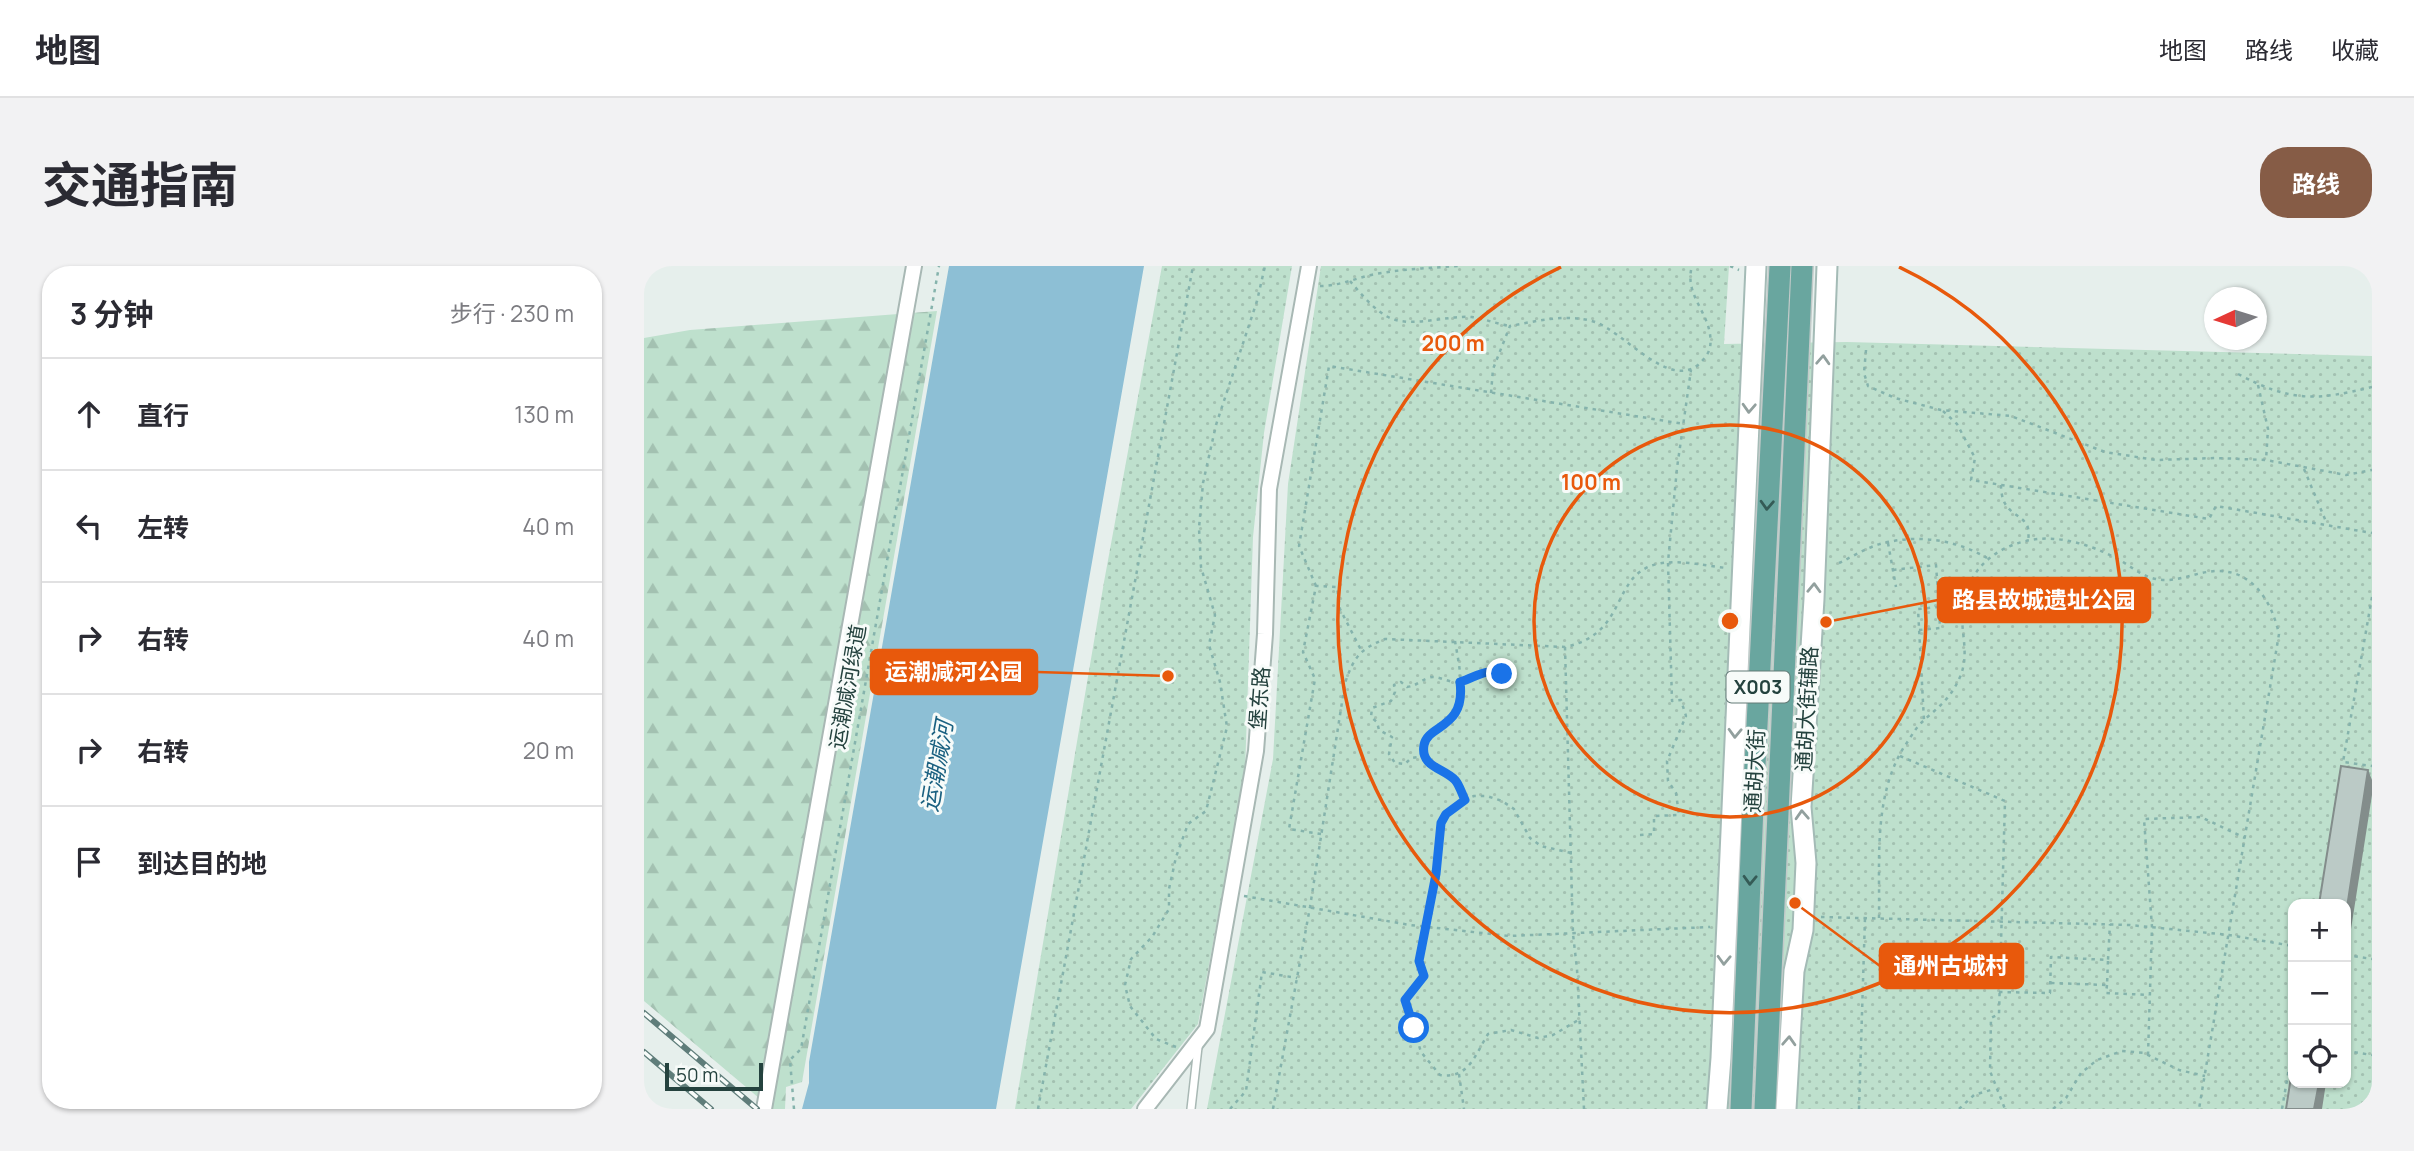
<!DOCTYPE html>
<html lang="zh">
<head>
<meta charset="utf-8">
<style>
  :root { --surface:#fff; --page:#f2f2f3; --text:#2b2b33; --muted:#7c7c81; --line:#e1e1e2; --accent:#865c46 }
  body { margin:0; font-family:Manrope,"Noto Sans SC",sans-serif; background:var(--page); color:var(--text) }
  .controls { position:absolute; right:21px; bottom:21px; display:grid; overflow:hidden; border-radius:14px; box-shadow:0 2px 5px #0004 }
  .controls button { width:63px; height:63px; display:grid; place-items:center; padding:0; border:0; border-bottom:2px solid var(--line); background:var(--surface); color:var(--text); font:35px sans-serif }
  .compass { position:absolute; left:1560px; top:21px; width:63px; height:63px; border-radius:50%; background:var(--surface); box-shadow:0 2px 5px #0004; rotate:266deg }
  .scale { position:absolute; left:21px; bottom:18px; width:98px; box-sizing:border-box; padding-left:7px; border:4px solid #24423e; border-top:0; font-size:19px; line-height:24px; white-space:nowrap; color:#24423e; -webkit-text-stroke:5px #f7fbf9; paint-order:stroke }
  .stop { position:absolute; width:21px; height:21px; margin:-16px; border:5px solid #1a73e8; border-radius:50%; background:#fff }
  .stop.end { background:#1a73e8; border-color:#fff; box-shadow:0 2px 7px #0008 }
  .list { margin:0; padding:0; list-style:none }
  h2 { display:flex; justify-content:space-between; align-items:center; height:91px; margin:0; padding:0 28px; font-size:30px }
  h2 small { font-size:23px; font-weight:400; color:var(--muted) }
  .list li { display:grid; grid-template-columns:46px 1fr auto; gap:21px; align-items:center; box-sizing:border-box; height:112px; padding:0 28px; border-top:2px solid var(--line) }
  .list b { display:block; font-size:26px; white-space:nowrap }
  .list em { font-size:23px; font-style:normal; color:var(--muted) }
  .icon { flex:none; width:38px; height:38px; fill:none; stroke:currentColor; stroke-width:2; stroke-linecap:round; stroke-linejoin:round }
  .map { position:relative; flex:none; width:1728px; height:843px; overflow:hidden; border-radius:28px }
  header { display:flex; align-items:center; gap:42px; box-sizing:border-box; height:98px; padding:0 35px; background:var(--surface); border-bottom:2px solid var(--line) }
  header strong { font-size:33px }
  nav { display:flex; gap:38px; margin-inline-start:auto; font-size:24px }
  .intro { display:flex; align-items:center; justify-content:space-between; box-sizing:border-box; height:168px; padding:0 42px }
  h1 { margin:0; font-size:49px }
  .button { padding:18px 32px; border-radius:28px; background:var(--accent); color:#fff; font-size:24px; font-weight:700 }
  main { display:flex; gap:42px; padding:0 42px }
  aside { flex:1; background:var(--surface); border-radius:28px; box-shadow:0 2px 5px #0004 }
  .map>svg:first-child { display:block }
  .forest { fill:url(#forest-firs) }
  .park { fill:url(#park-dots); fill-rule:evenodd }
  .water { fill:#8dbfd5 }
  .lines { fill:none; stroke-linecap:round; stroke-linejoin:round }
  .lane-casing { stroke:#a8b8b4; stroke-width:10 }
  .street-casing { stroke:#a8b8b4; stroke-width:18 }
  .secondary-casing { stroke:#a4bbb6; stroke-width:23 }
  .primary-casing { stroke:#c2cac9; stroke-width:24 }
  .path { stroke:#85b3ac; stroke-width:2.5; stroke-dasharray:3.5 5; stroke-linecap:butt }
  .lane { stroke:#fff; stroke-width:7 }
  .street { stroke:#fff; stroke-width:14 }
  .secondary { stroke:#fff; stroke-width:19 }
  .primary { stroke:#69a69f; stroke-width:21 }
  .rail-casing { stroke:#5f7d7a; stroke-width:6 }
  .rail { stroke:#f7fbf9; stroke-width:3.5; stroke-dasharray:10; stroke-linecap:butt }
  .shaded-wall { fill:#838d8b }
  .building { fill:#bbcac6; stroke:#838d8b; stroke-width:2 }
  .oneway { stroke:#92a09e }
  .oneway2 { stroke:#355b56 }
  .route { stroke:#1a73e8; stroke-width:9 }
  .ring { fill:none; stroke:#e8590c; stroke-width:3.5 }
  .labels { text-anchor:middle; stroke-width:6; stroke-linejoin:round; paint-order:stroke }
  .shield { fill:#f7fbf9; stroke:#637a76; stroke-width:2 }
  .shield-label { font-size:19px; font-weight:bold; fill:#24423e }
  .street-label { font-size:21px; fill:#24423e; stroke:#f7fbf9 }
  .water-label { font-size:23px; font-style:italic; fill:#1b6181; stroke:#f7fbf9 }
  .centre { fill:#e8590c; stroke:#f7fbf9; stroke-width:3.5 }
  .ring-label { font-size:21px; text-anchor:middle; font-weight:bold; fill:#e8590c; stroke:#f7fbf9; stroke-width:6; stroke-linejoin:round; paint-order:stroke }
  .leader { fill:none; stroke:#e8590c; stroke-width:2.5 }
  .callout-dot { fill:#e8590c; stroke:#f7fbf9; stroke-width:2.5 }
  .callout { fill:#e8590c; stroke:#e8590c; stroke-width:2.5 }
  .callout-label { font-size:23px; text-anchor:middle; font-weight:bold; fill:#fff }
</style>
</head>
<body>
<header>
<strong>地图</strong>
<nav><a>地图</a><a>路线</a><a>收藏</a></nav>
</header>
<div class="intro"><h1>交通指南</h1><a class="button">路线</a></div>
<main>
<aside>
<h2>3 分钟<small>步行 · 230 m</small></h2>
<ul class="list">
<li><svg class="icon" aria-label="ahead" viewBox="0 0 24 24"><path d="M12 20V5M6 11l6-6 6 6"/></svg><div><b>直行</b></div><em>130 m</em></li>
<li><svg class="icon" aria-label="left" viewBox="0 0 24 24"><path d="M17 20v-9H6M10 6l-5 5 5 5"/></svg><div><b>左转</b></div><em>40 m</em></li>
<li><svg class="icon" aria-label="right" viewBox="0 0 24 24"><path d="M7 20v-9h11M14 6l5 5-5 5"/></svg><div><b>右转</b></div><em>40 m</em></li>
<li><svg class="icon" aria-label="right" viewBox="0 0 24 24"><path d="M7 20v-9h11M14 6l5 5-5 5"/></svg><div><b>右转</b></div><em>20 m</em></li>
<li><svg class="icon" aria-label="arrive" viewBox="0 0 24 24"><path d="M6 21V4h12l-3 4 3 4H6"/></svg><div><b>到达目的地</b></div></li>
</ul>
</aside>
<div class="map">
<svg width="1728" height="843" viewBox="0 0 1728 843">
  <defs>
    <pattern id="forest-firs" width="22" height="20" patternUnits="userSpaceOnUse" patternTransform="scale(1.75)"><rect width="22" height="20" fill="#bee0cd"/><path d="M5 1l3.5 6h-7zM16 11l3.5 6h-7z" fill="#a3c1b1"/></pattern>
    <pattern id="park-dots" width="8" height="8" patternUnits="userSpaceOnUse" patternTransform="scale(1.75)"><rect width="8" height="8" fill="#bee0cd"/><path d="M2 2h.1M6 6h.1" fill="none" stroke="#a3c1b1" stroke-width="1.8" stroke-linecap="round"/></pattern>
  </defs>
  <rect width="100%" height="100%" fill="#e6efec"/>
  <!-- forest -->
  <path class="forest" d="M293,45l-135,771 -16,5 -1,22h-13l-128,-108v-663l46,-8z"/>
  <!-- park -->
  <g class="park">
    <path d="M518,0h130l-28,167 -11,104 -8,234 -47,253 -67,85h-116l89,-527z"/>
    <path d="M677,0h408l-5,78 123,-2 525,14v753h-1165l66,-350 15,-275zM1649,638h53v179h-53z"/>
  </g>
  <!-- water -->
  <path class="water" d="M305,0h195l-148,843h-194l7,-26v-21z"/>
  <g class="lines">
    <!-- lane casing -->
    <g class="lane-casing">
      <path id="lane" d="M547,843l7,-62"/>
    </g>
    <!-- street casing -->
    <g class="street-casing">
      <g id="street">
        <path d="M120,843l150,-843"/>
        <path d="M501,843l62,-80 49,-278 9,-117 4,-145 40,-223"/>
      </g>
    </g>
    <!-- secondary casing -->
    <g class="secondary-casing">
      <g id="secondary">
        <path d="M1073,843l4,-51 35,-792"/>
        <path d="M1142,843l8,-138 9,-41 3,-67 -5,-56 13,-208 13,-333"/>
      </g>
    </g>
    <!-- primary casing -->
    <g class="primary-casing">
      <g id="primary">
        <path d="M1097,843l12,-304 27,-539"/>
        <path d="M1121,843l37,-843"/>
      </g>
    </g>
    <!-- path -->
    <g class="path">
      <path d="M1086,0l9,4"/>
      <path d="M706,15c11,13 25,30 40,37 22,10 58,-3 82,-1 13,2 25,7 38,9"/>
      <path d="M676,20c19,0 36,-8 55,-12 28,-5 55,-6 83,-8"/>
      <path d="M1222,84l-2,23 4,13 27,12 46,12 70,6 94,36 51,8 60,-2 50,2 80,15 26,-5"/>
      <path d="M1594,108c53,28 77,27 134,13"/>
      <path d="M1614,119l10,44 -2,31"/>
      <path d="M847,127l2,-24 17,-43c27,-5 58,-13 85,-4 29,10 73,67 103,43 5,-5 10,-10 12,-17 5,-33 -27,-50 -18,-82"/>
      <path d="M1299,145l14,13 18,34 -4,22 238,39 7,-13 156,27"/>
      <path d="M1660,203l23,55"/>
      <path d="M1357,219c0,31 22,27 27,43 1,4 0,8 1,12"/>
      <path d="M1244,277l8,44"/>
      <path d="M1195,297c13,-6 27,-15 41,-19 36,-10 75,-5 107,14"/>
      <path d="M1249,304l43,-5 3,42"/>
      <path d="M672,320l-17,-40 30,-180 355,58"/>
      <path d="M1728,331l-29,165 29,4"/>
      <path d="M1295,347l23,-2"/>
      <path d="M1275,364l21,-2 -1,-21 -21,2 6,112"/>
      <path d="M811,375c4,24 11,52 -1,75 -8,15 -38,18 -29,41 6,13 21,14 30,23 4,4 7,14 10,20"/>
      <path d="M921,381l8,287 4,35 7,140"/>
      <path d="M781,490l-14,2 -6,6 -10,-1 -6,-9 3,-17 -13,-7 -2,-8 -6,-5 1,-9 19,-7 4,-9 -1,-7 7,-3 6,5c9,-1 13,-6 21,-9 10,-4 21,6 32,4 20,-3 18,-16 42,-8"/>
      <path d="M1256,490l105,45 -6,213 -8,4 -1,53 15,38"/>
      <path d="M677,568l-32,-5 26,-150 -12,-27 13,-66 21,1 3,22 22,43"/>
      <path d="M996,569l14,-1v-18l25,-1 -3,-22 -8,-12 -1,-20 19,-45 -5,-16 -9,1 -4,-139 9,-94 14,-98"/>
      <path d="M927,587l-30,-7 -11,-8 -16,-29 -12,-8 -15,-5h-13l-15,6 -13,12 -5,9 -6,51 -16,86 5,16 -19,24 16,52 19,23c29,4 35,-20 48,-41l23,-4 27,8 15,-3 27,-16"/>
      <path d="M600,630l166,29 99,11 201,-9"/>
      <path d="M1177,651l309,8 99,10 64,11"/>
      <path d="M1235,652c1,-57 -6,-121 25,-171 5,-7 10,-16 15,-22 17,-17 30,-23 41,-48 9,-21 2,-40 2,-62 1,-39 28,-66 64,-74 31,-8 70,5 97,21 14,9 25,18 43,18 17,0 34,-9 52,-9 36,0 54,32 61,63l-80,475"/>
      <path d="M1702,689l26,4"/>
      <path d="M1407,717l56,2 1,-25"/>
      <path d="M1463,719l-1,8 43,2"/>
      <path d="M1355,726l51,1 1,-36 57,3 2,-36"/>
      <path d="M532,781l-20,-8 -26,-33 -5,-21 6,-26 21,-22 17,-28v-20l7,-32 12,-33 18,-13 21,-84 -7,-45 -11,-37 6,-30 -14,-48 -2,-39 4,-45 13,-58 41,-124 8,-35"/>
      <path d="M1702,785l26,4"/>
      <path d="M1504,789l4,-128 -8,-108 57,-2 44,21"/>
      <path d="M815,808l5,35"/>
      <path d="M150,843l-4,-49 11,-11 138,-783"/>
      <path d="M394,843l155,-843"/>
      <path d="M586,843l16,-18 16,-119 35,6"/>
      <path d="M629,843l37,-202 35,-224c9,-26 15,-34 40,-44l180,8c64,-13 45,-72 92,-83 22,-5 48,2 70,4"/>
      <path d="M1215,843l6,-191"/>
      <path d="M1315,843l15,-14 20,-6"/>
      <path d="M1409,843l13,-11 15,-25 16,-13 25,-9 22,2 35,17 26,6"/>
      <path d="M1638,843l11,-64"/>
      <path d="M1727,843l1,-4"/>
    </g>
    <!-- lane -->
    <use href="#lane" class="lane"/>
    <!-- street -->
    <use href="#street" class="street"/>
    <!-- secondary -->
    <use href="#secondary" class="secondary"/>
    <!-- primary -->
    <use href="#primary" class="primary"/>
    <!-- rail casing -->
    <g class="rail-casing">
      <g id="rail">
        <path d="M0,747l113,96"/>
        <path d="M0,786l67,57"/>
      </g>
    </g>
    <!-- rail -->
    <use href="#rail" class="rail"/>
  </g>
  <!-- shaded-wall -->
  <g class="shaded-wall">
    <path d="M1724,504l4,10v15l-26,166v-47z"/>
    <path d="M1675,817h7l-4,26h-8z"/>
  </g>
  <!-- building -->
  <g class="building">
    <path d="M1697,500l27,4 -22,144v-10h-27z"/>
    <path d="M1649,798v19h26l-5,26h-28z"/>
  </g>
  <!-- one-way arrows -->
  <defs><path id="oneway-chevron" d="M-2-3.5L2.5 0L-2 3.5" fill="none" stroke-width="1.6" stroke-linecap="round" stroke-linejoin="round" transform="scale(1.75)"/></defs>
  <g class="oneway">
    <use href="#oneway-chevron" transform="translate(1179 94) rotate(-87)"/>
    <use href="#oneway-chevron" transform="translate(1105 142) rotate(93)"/>
    <use href="#oneway-chevron" transform="translate(1170 322) rotate(-88)"/>
    <use href="#oneway-chevron" transform="translate(1091 467) rotate(92)"/>
    <use href="#oneway-chevron" transform="translate(1158 549) rotate(-93)"/>
    <use href="#oneway-chevron" transform="translate(1080 694) rotate(92)"/>
    <use href="#oneway-chevron" transform="translate(1145 775) rotate(-87)"/>
  </g>
  <g class="oneway2">
    <use href="#oneway-chevron" transform="translate(1123 239) rotate(93)"/>
    <use href="#oneway-chevron" transform="translate(1106 614) rotate(92)"/>
  </g>
  <g class="lines">
    <!-- route -->
    <path class="route" d="M770,762l-9,-28 19,-24 -5,-15 17,-87 5,-51 5,-9 19,-14c-3,-6 -6,-16 -10,-20 -11,-12 -35,-13 -31,-35 4,-21 42,-16 36,-63 17,-5 24,-14 42,-8"/>
  </g>
  <!-- distance rings -->
  <g class="ring">
    <circle cx="1086" cy="355" r="196"/>
    <path d="M1255 1A392 392 0 1 1 917 1"/>
  </g>
  <g class="labels">
    <!-- shield labels -->
    <rect class="shield" x="1082.5" y="405.5" width="63" height="31" rx="5"/>
    <g class="shield-label">
      <text x="1114" y="428">X003</text>
    </g>
    <!-- street labels -->
    <g class="street-label">
      <text transform="translate(204 421) rotate(-80)" y="7">运潮减河绿道</text>
      <text transform="translate(616 432) rotate(-86)" y="7">堡东路</text>
      <text transform="translate(1163 443) rotate(-87)" y="7">通胡大街辅路</text>
      <text transform="translate(1111 505) rotate(-87)" y="7">通胡大街</text>
    </g>
    <!-- water labels -->
    <g class="water-label">
      <text transform="translate(293 500) rotate(-80)" y="8">运潮减河</text>
    </g>
  </g>
  <circle cx="1086" cy="355" r="10" class="centre"/>
  <g class="ring-label">
    <text x="809" y="85">200 m</text>
    <text x="947" y="224">100 m</text>
  </g>
  <!-- callouts -->
  <path class="leader" d="M1182 356L1294 334M524 410L393 406M1151 637L1236 700"/>
  <g class="callout-dot">
    <circle cx="1182" cy="356" r="7"/>
    <circle cx="524" cy="410" r="7"/>
    <circle cx="1151" cy="637" r="7"/>
  </g>
  <g class="callout">
    <rect x="1294" y="312" width="212" height="44" rx="7"/>
    <rect x="227" y="384" width="166" height="44" rx="7"/>
    <rect x="1236" y="678" width="143" height="44" rx="7"/>
  </g>
  <g class="callout-label">
    <text x="1400" y="342">路县故城遗址公园</text>
    <text x="310" y="414">运潮减河公园</text>
    <text x="1307" y="708">通州古城村</text>
  </g>
</svg>
<div class="controls">
<button>+</button>
<button>−</button>
<button><svg class="icon" aria-label="locate" viewBox="0 0 24 24"><circle cx="12" cy="12" r="6"/><path d="M12 2v4M12 18v4M2 12h4M18 12h4"/></svg></button>
</div>
<svg class="compass" viewBox="-18 -18 36 36"><path d="M0-13l5 13h-10z" fill="#e53935"/><path d="M0 13l5-13h-10z" fill="#7c7c81"/></svg>
<div class="scale">50 m</div>
<div class="stop" style="left:770px;top:762px"></div>
<div class="stop end" style="left:858px;top:408px"></div>
</div>
</main>
</body>
</html>
